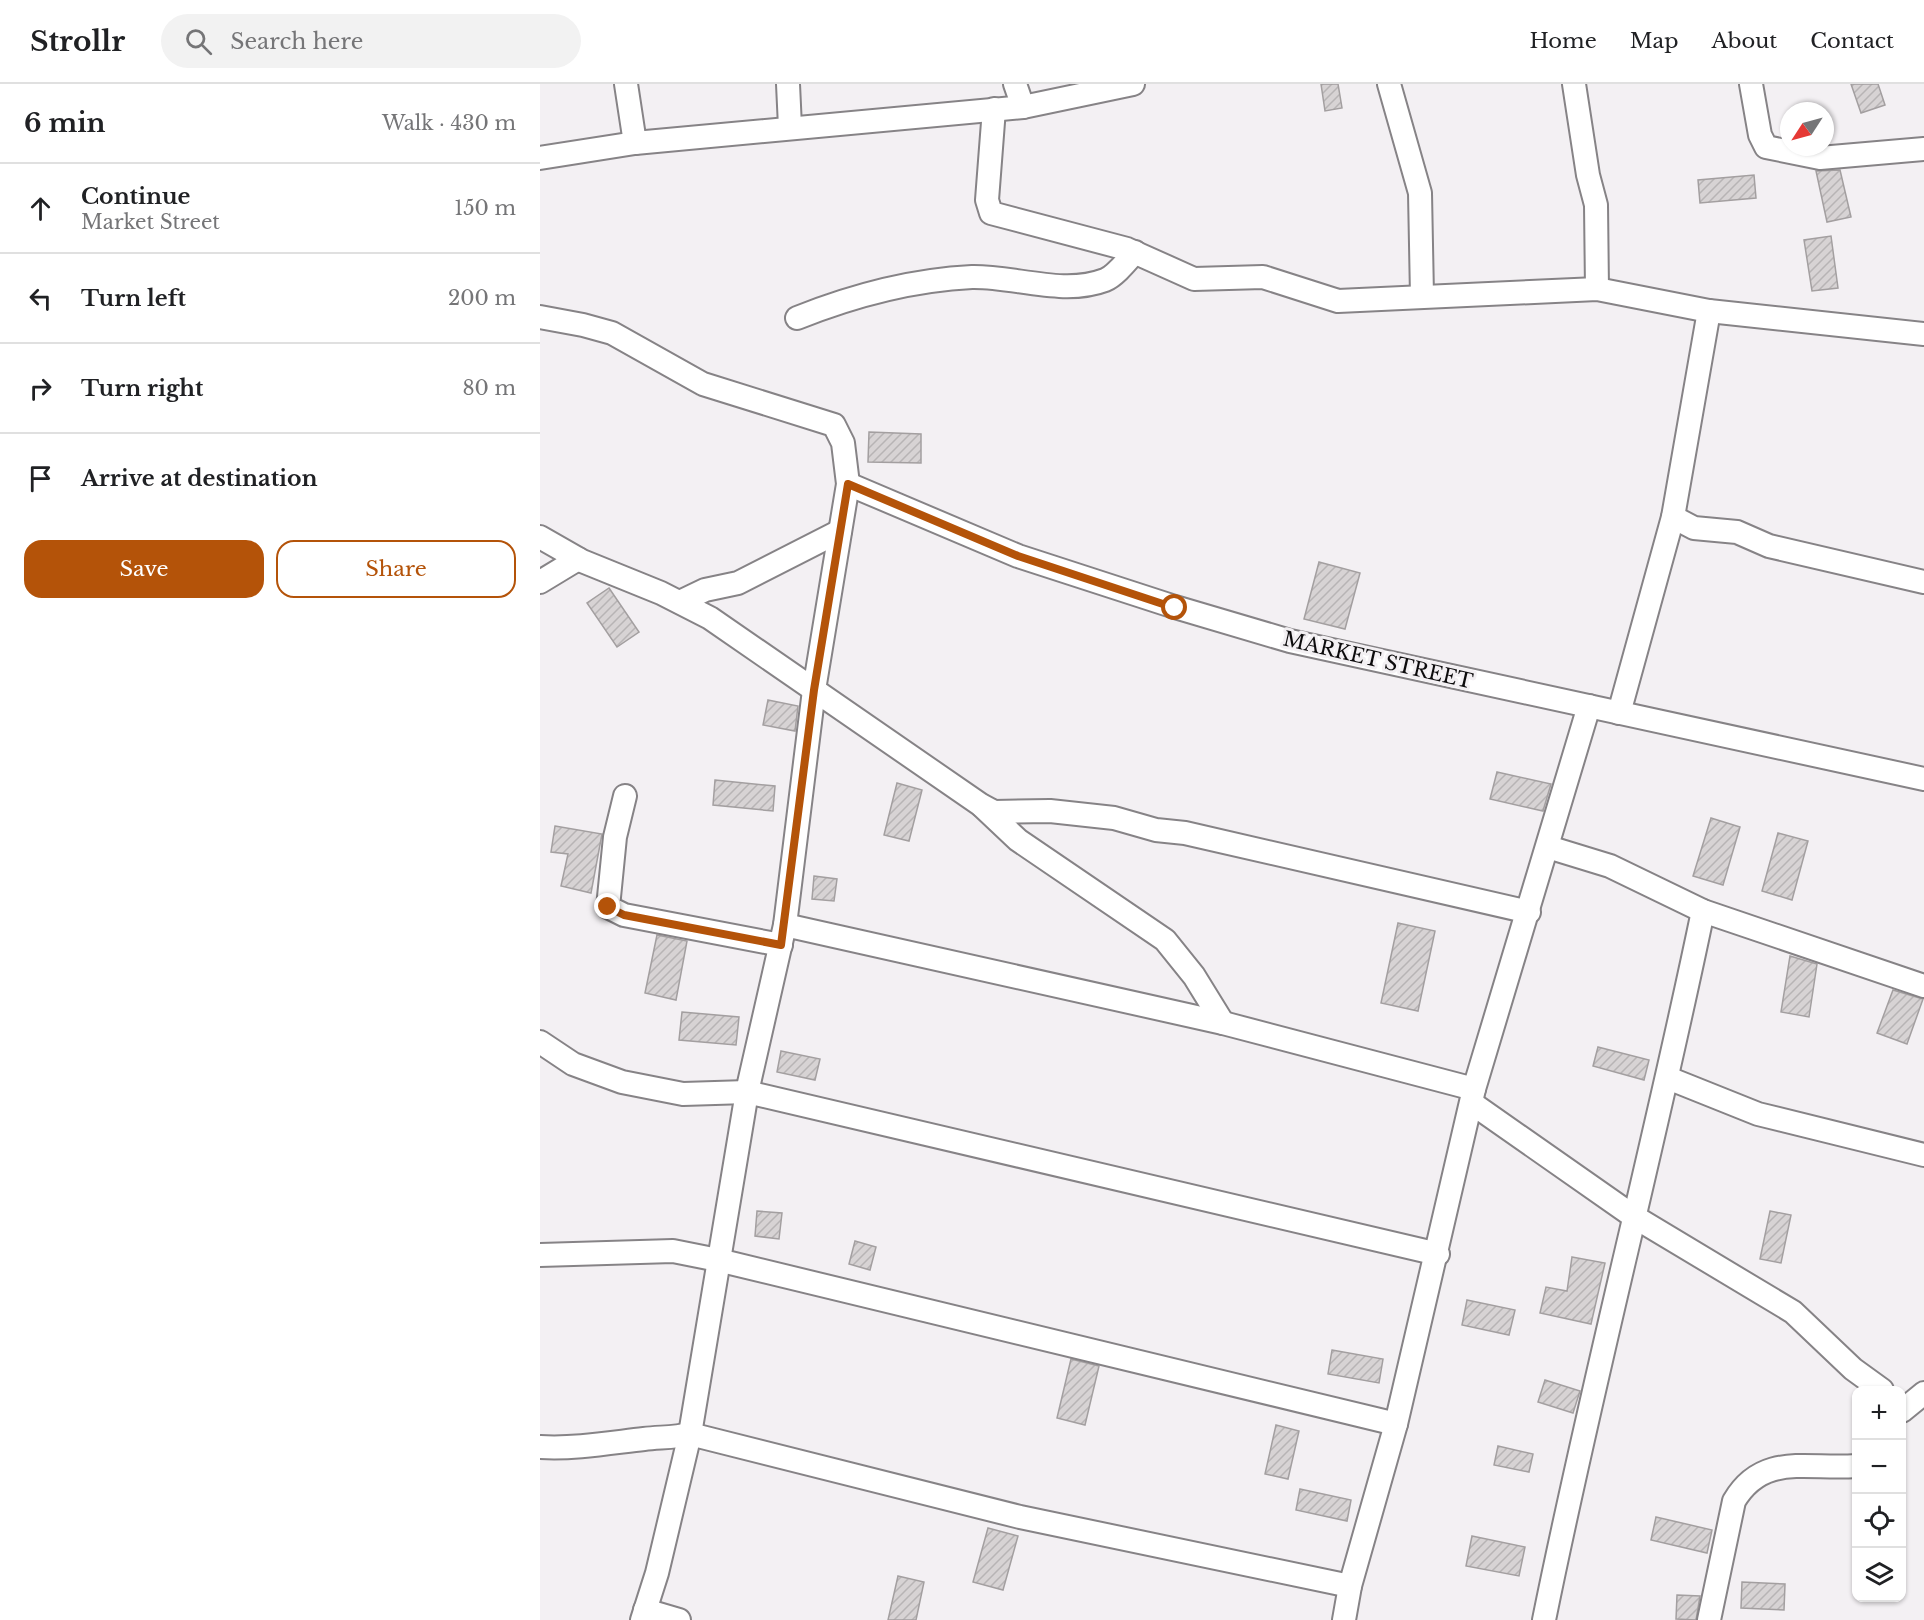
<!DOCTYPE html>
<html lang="en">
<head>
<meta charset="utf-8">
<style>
  :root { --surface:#fff; --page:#f2f2f2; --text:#202124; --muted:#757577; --line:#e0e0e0; --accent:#b45309 }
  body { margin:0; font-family:"Libre Baskerville",serif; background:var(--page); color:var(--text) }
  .controls { position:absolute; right:18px; bottom:18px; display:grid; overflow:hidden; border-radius:12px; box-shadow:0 2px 4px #0004 }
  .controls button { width:54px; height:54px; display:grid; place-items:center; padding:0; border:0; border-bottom:2px solid var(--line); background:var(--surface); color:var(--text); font:30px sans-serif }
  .compass { position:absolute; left:1240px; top:18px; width:54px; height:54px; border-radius:50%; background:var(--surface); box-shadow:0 2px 4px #0004; rotate:234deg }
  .stop { position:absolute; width:18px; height:18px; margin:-14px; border:4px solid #b45309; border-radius:50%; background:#fff }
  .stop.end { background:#b45309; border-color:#fff; box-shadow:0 2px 6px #0008 }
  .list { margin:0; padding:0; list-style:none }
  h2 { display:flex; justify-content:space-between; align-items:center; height:78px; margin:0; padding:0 24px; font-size:26px }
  h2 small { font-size:20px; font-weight:400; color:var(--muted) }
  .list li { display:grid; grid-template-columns:39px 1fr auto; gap:18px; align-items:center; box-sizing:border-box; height:90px; padding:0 24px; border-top:2px solid var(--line) }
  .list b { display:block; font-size:22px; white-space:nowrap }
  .list p { margin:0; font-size:20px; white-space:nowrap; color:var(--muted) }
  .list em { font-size:20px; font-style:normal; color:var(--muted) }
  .actions { display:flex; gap:12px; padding:18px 24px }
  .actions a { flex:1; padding:14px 0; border:2px solid var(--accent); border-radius:18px; text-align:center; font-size:21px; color:var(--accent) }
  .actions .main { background:var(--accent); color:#fff }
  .icon { flex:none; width:33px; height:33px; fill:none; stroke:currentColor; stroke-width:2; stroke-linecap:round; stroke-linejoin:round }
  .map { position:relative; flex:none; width:1384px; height:1536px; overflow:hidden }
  header { display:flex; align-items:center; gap:36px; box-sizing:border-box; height:84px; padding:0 30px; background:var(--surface); border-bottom:2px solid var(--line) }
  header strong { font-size:28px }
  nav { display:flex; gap:33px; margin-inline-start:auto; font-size:21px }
  .search { width:420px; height:54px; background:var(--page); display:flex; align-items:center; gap:15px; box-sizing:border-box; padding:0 21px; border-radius:33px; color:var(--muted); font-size:22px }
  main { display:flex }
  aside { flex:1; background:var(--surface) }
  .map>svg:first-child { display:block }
  .building { fill:url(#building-hatch); stroke:#a39fa0; stroke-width:1.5 }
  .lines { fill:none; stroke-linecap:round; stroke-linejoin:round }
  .minor-casing { stroke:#868386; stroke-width:26 }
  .minor { stroke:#fff; stroke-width:22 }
  .route { stroke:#b45309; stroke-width:8 }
  .labels { text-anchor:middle; stroke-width:6; stroke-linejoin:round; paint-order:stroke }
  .street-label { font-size:20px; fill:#0c0b0c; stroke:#f3f0f3 }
</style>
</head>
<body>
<header>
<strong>Strollr</strong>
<div class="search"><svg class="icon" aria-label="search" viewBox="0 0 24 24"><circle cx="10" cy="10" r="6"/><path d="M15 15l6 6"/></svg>Search here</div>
<nav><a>Home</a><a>Map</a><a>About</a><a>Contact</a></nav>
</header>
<main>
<aside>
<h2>6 min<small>Walk · 430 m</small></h2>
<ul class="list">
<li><svg class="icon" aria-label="ahead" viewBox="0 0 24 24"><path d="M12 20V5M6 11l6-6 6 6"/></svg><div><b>Continue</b><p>Market Street</p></div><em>150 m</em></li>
<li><svg class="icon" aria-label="left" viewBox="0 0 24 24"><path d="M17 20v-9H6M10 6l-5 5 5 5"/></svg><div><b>Turn left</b></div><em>200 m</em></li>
<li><svg class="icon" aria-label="right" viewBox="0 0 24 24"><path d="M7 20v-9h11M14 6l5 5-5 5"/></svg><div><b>Turn right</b></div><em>80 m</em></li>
<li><svg class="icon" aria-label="arrive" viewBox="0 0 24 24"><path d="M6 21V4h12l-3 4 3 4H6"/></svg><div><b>Arrive at destination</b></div></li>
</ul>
<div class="actions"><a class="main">Save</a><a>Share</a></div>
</aside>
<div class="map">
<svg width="1384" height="1536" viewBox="0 0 1384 1536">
  <defs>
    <pattern id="building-hatch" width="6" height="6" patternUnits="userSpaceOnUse" patternTransform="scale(1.5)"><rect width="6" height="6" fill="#d7d3d4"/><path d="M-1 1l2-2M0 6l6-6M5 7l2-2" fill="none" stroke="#b7b4b5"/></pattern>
  </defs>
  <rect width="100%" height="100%" fill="#f3f0f3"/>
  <!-- building -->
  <g class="building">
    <path d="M781,0h17l4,24 -17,3z"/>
    <path d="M1311,0h27l7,21 -24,8z"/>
    <path d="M1300,86l11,47 -24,5 -11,-51z"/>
    <path d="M1214,91l2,23 -56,5 -2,-23z"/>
    <path d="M1291,152l7,52 -26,3 -8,-51z"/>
    <path d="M329,348l52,2v29l-53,-1z"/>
    <path d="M779,478l41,11 -15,56 -41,-10z"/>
    <path d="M69,504l30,44 -22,15 -30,-44z"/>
    <path d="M228,616l30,6 -3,25 -32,-6z"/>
    <path d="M957,688l54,12 -8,27 -53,-12z"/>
    <path d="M175,696l60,6 -2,25 -60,-6z"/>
    <path d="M357,699l25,7 -13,51 -25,-6z"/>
    <path d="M1171,734l29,9 -17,58 -30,-9z"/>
    <path d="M15,742l47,8 -11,59 -30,-7 7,-32 -17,-2z"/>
    <path d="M1238,749l30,8 -16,59 -30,-9z"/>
    <path d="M274,792l23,3 -3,22 -22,-2z"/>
    <path d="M858,839l37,8 -17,80 -37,-8z"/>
    <path d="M117,851l30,6 -11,59 -31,-7z"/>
    <path d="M1250,872l27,8 -8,53 -28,-5z"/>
    <path d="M1353,906l30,9 -16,45 -30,-11z"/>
    <path d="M142,928l57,5 -3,28 -57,-5z"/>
    <path d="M1058,963l51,13 -5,20 -51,-14z"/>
    <path d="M241,967l39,8 -5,21 -38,-8z"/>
    <path d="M217,1127l25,2 -3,26 -24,-3z"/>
    <path d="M1230,1127l21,4 -10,48 -21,-4z"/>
    <path d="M315,1157l21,6 -6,23 -21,-6z"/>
    <path d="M1032,1173l33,6 -14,61 -51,-11 6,-26 21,4z"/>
    <path d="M927,1216l48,10 -6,25 -47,-10z"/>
    <path d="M792,1266l51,9 -4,24 -51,-9z"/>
    <path d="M531,1275l28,7 -14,59 -28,-7z"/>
    <path d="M1005,1296l35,11 -7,22 -35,-11z"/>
    <path d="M736,1341l23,6 -11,48 -23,-5z"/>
    <path d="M958,1362l35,8 -4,18 -35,-7z"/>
    <path d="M760,1405l51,11 -4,21 -51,-11z"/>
    <path d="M1116,1433l56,13 -5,23 -56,-13z"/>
    <path d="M448,1444l30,8 -15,54 -30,-8z"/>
    <path d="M932,1452l53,11 -6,29 -53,-10z"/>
    <path d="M358,1492l26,6 -8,38h-28z"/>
    <path d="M1202,1498l43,2 -1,26 -43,-2z"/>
    <path d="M1137,1511l23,1 -4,24 -20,-1z"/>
  </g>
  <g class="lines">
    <!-- minor casing -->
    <g class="minor-casing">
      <g id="minor">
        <path d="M86,0l9,59"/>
        <path d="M248,0l2,43"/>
        <path d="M475,0l8,23"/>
        <path d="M849,0l31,109 2,103"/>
        <path d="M1034,0l14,91 8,30 1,84"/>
        <path d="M1211,0l9,51 6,12 54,11 104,-9"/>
        <path d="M454,25l-7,91 4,13 136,36 67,30 69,-2 75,24 259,-12 112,22 215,23"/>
        <path d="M0,74l95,-15 388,-36 110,-23"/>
        <path d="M0,233l43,8 29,8 91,51 131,41 9,18 5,41 -34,206 -29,235 -38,167 -57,342 -33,139 -15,47"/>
        <path d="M257,234c55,-22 115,-38 175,-41 42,-1 91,19 133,3 10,-4 22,-19 30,-28"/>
        <path d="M308,400l170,72 157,51 115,34 634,138"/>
        <path d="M1133,433l21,11 43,4 32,14 155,36"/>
        <path d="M0,453l42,24 79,32 49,25 271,187 13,7 56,-1 64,7 42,12 29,3 344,79"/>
        <path d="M0,498l38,-23"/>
        <path d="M140,518l25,-12 33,-7 102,-52"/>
        <path d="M1079,629l54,-196 36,-206"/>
        <path d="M85,712l-10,41 -7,70 16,8 157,30"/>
        <path d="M442,722l36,34 147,100 29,36 29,47"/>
        <path d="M1008,763l62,19 93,45 221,75"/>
        <path d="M245,841l438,98 251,66"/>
        <path d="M0,958l33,22 49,18 61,12 64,-2 691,162"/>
        <path d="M1128,994l90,36 166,41"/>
        <path d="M933,1020l160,112 160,96 60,57 29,21"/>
        <path d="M0,1171l133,-4 45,9 678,164"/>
        <path d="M1362,1327l22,-18"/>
        <path d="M0,1363c35,2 69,-4 104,-8 16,-2 30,-1 46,-5l330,83 330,69"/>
        <path d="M105,1526l34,10"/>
        <path d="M804,1536l6,-34 46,-162 78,-335 115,-383"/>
        <path d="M1004,1536c48,-238 110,-472 159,-709"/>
        <path d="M1169,1536l25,-119c29,-49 74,-31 122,-35"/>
      </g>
    </g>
    <!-- minor -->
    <use href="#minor" class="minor"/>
  </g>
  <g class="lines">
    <!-- route -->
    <path class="route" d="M68,823l16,8 157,30 33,-255 34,-206 170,72 157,52"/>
  </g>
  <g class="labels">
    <!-- street labels -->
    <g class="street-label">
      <text transform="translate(838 576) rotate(13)" y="7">MARKET STREET</text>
    </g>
  </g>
</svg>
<div class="controls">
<button>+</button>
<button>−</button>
<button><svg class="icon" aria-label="locate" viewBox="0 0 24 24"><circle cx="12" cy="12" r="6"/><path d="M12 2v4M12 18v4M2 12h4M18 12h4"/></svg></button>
<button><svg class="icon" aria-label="layers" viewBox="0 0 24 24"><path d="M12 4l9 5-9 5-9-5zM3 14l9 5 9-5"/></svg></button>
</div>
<svg class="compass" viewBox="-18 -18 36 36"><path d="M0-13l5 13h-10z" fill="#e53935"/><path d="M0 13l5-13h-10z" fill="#757577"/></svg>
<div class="stop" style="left:635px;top:524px"></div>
<div class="stop end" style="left:68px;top:823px"></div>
</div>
</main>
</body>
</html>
